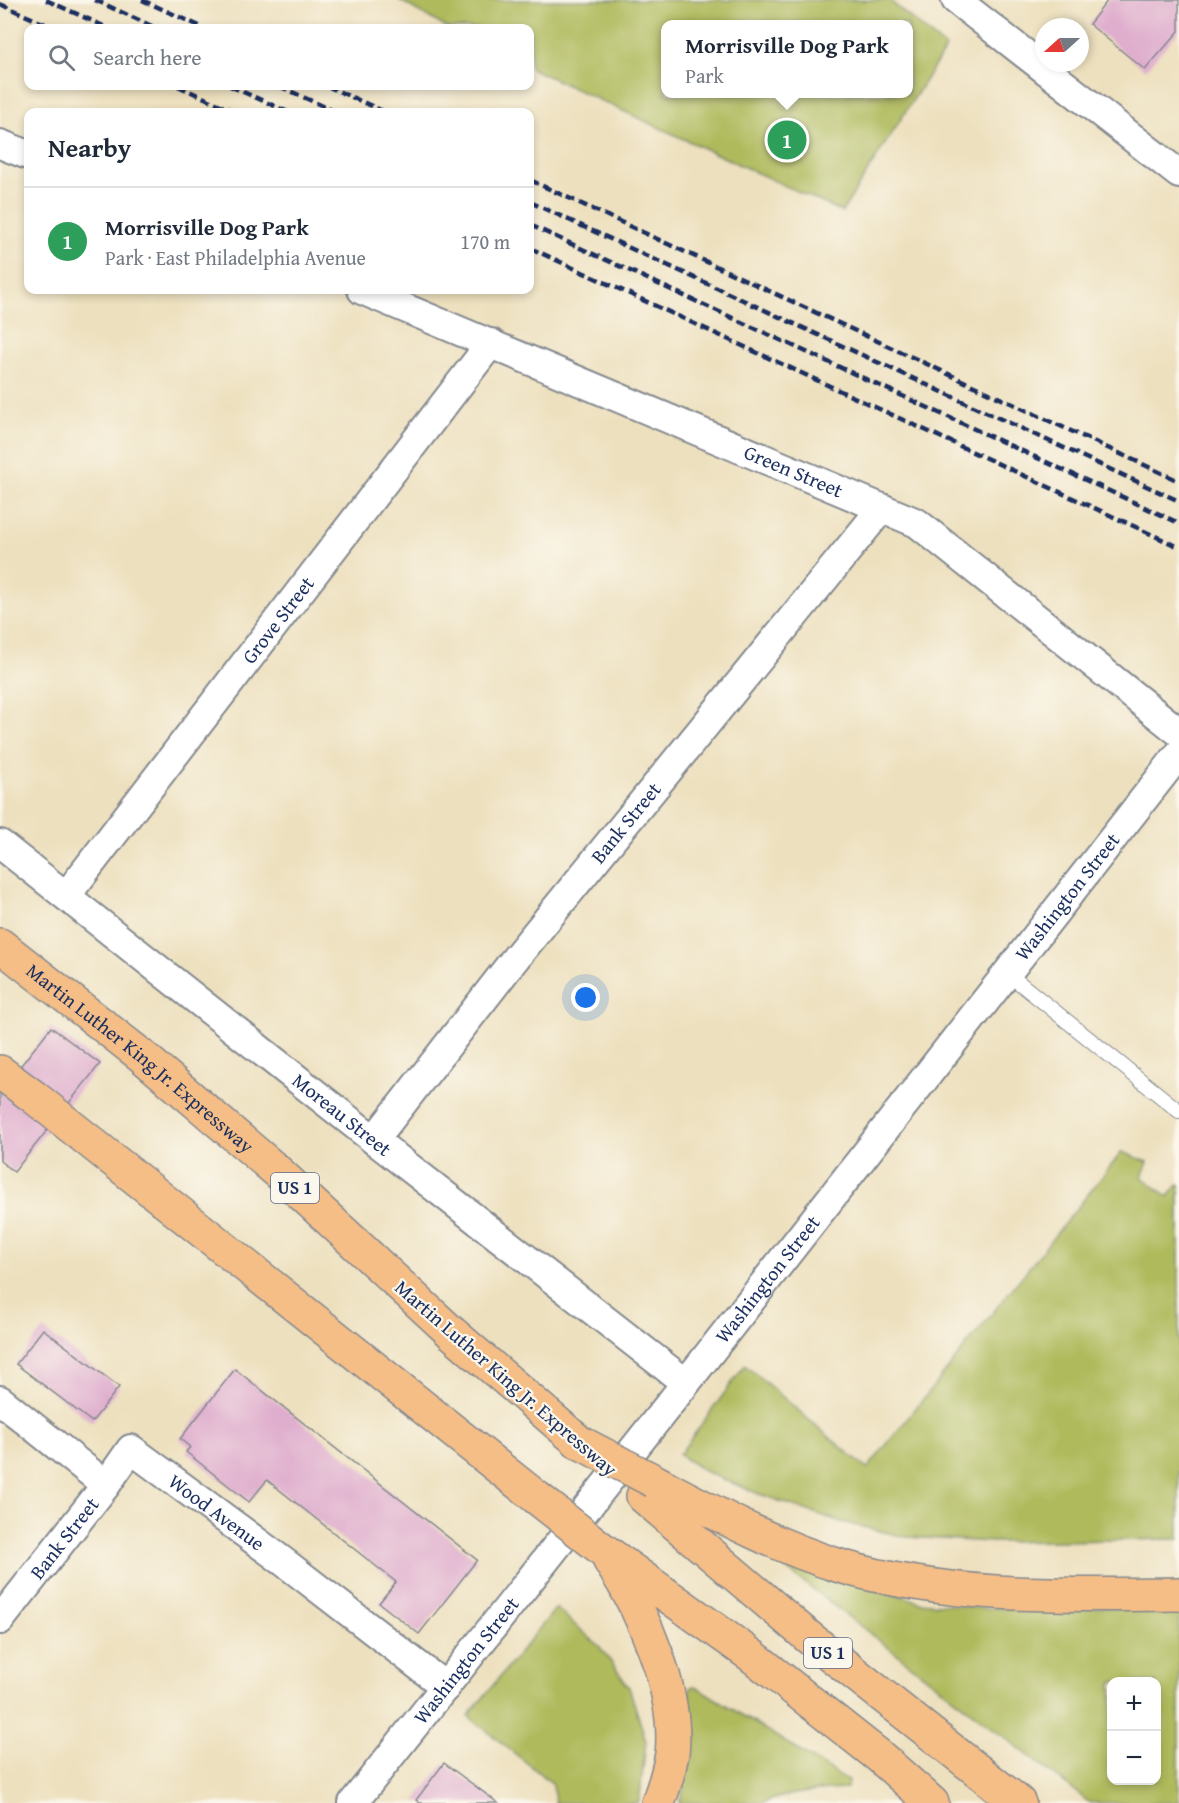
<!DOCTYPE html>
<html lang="en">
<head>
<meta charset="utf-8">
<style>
  :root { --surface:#fff; --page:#f2f2f3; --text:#1f2937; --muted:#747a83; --line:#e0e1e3; --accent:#0b8043 }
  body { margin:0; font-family:"Gentium Book Plus",serif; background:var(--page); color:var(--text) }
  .controls { position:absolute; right:18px; bottom:18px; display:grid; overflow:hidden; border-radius:12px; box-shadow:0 3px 9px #0003 }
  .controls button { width:54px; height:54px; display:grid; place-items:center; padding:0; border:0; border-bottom:2px solid var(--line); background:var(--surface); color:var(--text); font:30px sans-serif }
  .compass { position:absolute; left:1035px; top:18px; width:54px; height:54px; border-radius:50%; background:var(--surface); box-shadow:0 3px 9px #0003; rotate:249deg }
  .you { position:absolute; left:586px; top:998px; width:21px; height:21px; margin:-15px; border:4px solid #fff; border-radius:50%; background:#1a73e8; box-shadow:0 0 0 9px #1a73e833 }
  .badge { display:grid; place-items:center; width:39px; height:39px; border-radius:50%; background:var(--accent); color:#fff; font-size:20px; font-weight:700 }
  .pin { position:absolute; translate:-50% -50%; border:3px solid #fff; box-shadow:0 2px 6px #0006 }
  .popup { position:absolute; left:661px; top:20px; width:252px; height:78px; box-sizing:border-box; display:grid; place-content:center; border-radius:12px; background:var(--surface); filter:drop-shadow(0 2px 4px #0005); font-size:20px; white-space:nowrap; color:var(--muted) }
  .popup b { font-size:22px; color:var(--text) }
  .popup::after { content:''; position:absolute; left:50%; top:100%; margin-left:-12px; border:12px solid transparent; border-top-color:var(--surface) }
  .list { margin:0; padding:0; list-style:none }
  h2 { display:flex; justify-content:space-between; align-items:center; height:78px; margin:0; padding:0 24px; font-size:26px }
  h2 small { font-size:20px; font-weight:400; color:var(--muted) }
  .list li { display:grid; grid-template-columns:39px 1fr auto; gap:18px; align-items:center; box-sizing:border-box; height:108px; padding:0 24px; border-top:2px solid var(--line) }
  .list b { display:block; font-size:22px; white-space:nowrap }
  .list p { margin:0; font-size:20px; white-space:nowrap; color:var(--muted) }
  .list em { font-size:20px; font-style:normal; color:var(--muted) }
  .icon { flex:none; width:33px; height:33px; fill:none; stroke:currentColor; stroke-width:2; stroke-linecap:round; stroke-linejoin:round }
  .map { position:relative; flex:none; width:1179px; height:1803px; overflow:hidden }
  .search { position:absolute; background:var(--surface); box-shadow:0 3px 9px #0003; left:24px; top:24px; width:510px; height:66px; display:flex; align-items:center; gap:15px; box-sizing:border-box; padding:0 21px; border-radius:12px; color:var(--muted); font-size:22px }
  .panel { position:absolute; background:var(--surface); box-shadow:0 3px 9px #0003; left:24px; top:108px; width:510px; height:186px; border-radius:12px }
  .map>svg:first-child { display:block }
  .green { fill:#afba5c; stroke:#65745d; stroke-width:1.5; fill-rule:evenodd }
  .building { fill:#dfadcd }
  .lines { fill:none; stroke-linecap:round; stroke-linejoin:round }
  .lane-casing { stroke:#84888e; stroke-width:16 }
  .street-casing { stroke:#84888e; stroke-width:32 }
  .highway-casing { stroke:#84888e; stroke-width:36 }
  .lane { stroke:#fff; stroke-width:14 }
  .street { stroke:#fff; stroke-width:28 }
  .highway { stroke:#f6be87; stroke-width:33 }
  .rail { stroke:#1b2f5e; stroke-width:4.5; stroke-dasharray:9 4.5; stroke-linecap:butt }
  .highway-bridge-casing { stroke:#84888e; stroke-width:36; stroke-linecap:butt }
  .highway-bridge { stroke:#f6be87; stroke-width:33 }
  .labels { text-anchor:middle; stroke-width:4.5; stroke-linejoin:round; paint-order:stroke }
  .shield { fill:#fbf7ec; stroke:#5e6b89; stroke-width:1.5 }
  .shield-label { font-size:18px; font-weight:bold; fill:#1b2f5e }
  .street-label { font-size:20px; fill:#1b2f5e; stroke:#fbf7ec }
</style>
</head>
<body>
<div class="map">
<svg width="1179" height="1803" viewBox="0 0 1179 1803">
  <rect width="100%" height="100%" fill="#fbf7ec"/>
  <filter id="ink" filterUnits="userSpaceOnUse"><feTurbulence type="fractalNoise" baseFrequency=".0167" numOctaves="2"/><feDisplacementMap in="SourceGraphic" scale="12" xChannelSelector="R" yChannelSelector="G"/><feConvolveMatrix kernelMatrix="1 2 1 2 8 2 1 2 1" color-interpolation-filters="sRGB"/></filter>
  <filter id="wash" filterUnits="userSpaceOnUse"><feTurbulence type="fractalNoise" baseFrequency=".008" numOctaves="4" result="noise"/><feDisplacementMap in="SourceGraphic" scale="24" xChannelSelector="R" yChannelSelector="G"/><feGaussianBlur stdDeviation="1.35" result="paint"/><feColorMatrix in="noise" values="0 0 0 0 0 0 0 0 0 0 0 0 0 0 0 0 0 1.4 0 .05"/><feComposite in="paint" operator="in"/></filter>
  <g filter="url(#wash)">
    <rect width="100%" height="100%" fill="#ede0be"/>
    <!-- green -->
    <g class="green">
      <path d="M399,0h490l57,48 -104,164 -312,-144v-40h-83zM666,24h242v70h-242z"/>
      <path d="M1122,1152l26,10 -6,15 26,20 11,-13v355l-187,3 -86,-5 -65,-15 -82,-28 -51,-21 -29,-18 66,-90 122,104z"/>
      <path d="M755,1545l165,57 61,6 198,-1v196h-89zM1112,1682h44v98h-44z"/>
      <path d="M556,1608l44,39 29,40 17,54 -6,54 -2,8h-83l-2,-19 -85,-68z"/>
      <path d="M693,1686l4,1 151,94 -1,6 -2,2c-27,2 -57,3 -82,14h-84c10,-29 12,-50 12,-81 0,-11 -3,-23 -1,-34z"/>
    </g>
    <g id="blocks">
      <!-- building -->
      <g class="building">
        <path d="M1108,0h71v31l-34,39 -56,-46z"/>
        <path d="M51,1027l49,37 -86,108 -14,-11v-69z"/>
        <path d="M43,1329l76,58 -27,35 -76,-58z"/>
        <path d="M235,1369l242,191 -58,74 -40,-31 17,-21 -129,-102 -18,22 -63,-50 4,-5 -10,-8z"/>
        <path d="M444,1763l54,40h-78l-4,-3z"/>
      </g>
    </g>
  </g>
  <g filter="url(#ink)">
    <use href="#blocks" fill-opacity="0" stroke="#84888e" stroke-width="1.5"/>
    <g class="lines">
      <!-- lane casing -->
      <g class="lane-casing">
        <path id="lane" d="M1007,973l172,138"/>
      </g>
      <!-- street casing -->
      <g class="street-casing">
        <g id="street">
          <path d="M956,0l223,174"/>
          <path d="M0,144l28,11"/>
          <path id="s1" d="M362,290l555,233 262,209"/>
          <path id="s2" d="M0,844l374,296 312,243"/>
          <path id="s3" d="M66,896l425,-553"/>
          <path id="s4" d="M374,1140l140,-180 368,-452"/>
          <path d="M0,1400l106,85"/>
          <path id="s5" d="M0,1620l106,-135 25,-36 153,113 162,125"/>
          <path id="s6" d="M353,1803l333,-420 493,-629"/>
        </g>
      </g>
      <!-- highway casing -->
      <g class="highway-casing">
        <g id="highway">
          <path id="s7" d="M0,945l142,111 136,116 174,161 127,109"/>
          <path d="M0,1072l34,25 502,400"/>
          <path d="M654,1481c61,32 121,65 186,85 111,33 225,29 339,28"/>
          <path d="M643,1496l169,144 207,163"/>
          <path d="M602,1549l149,106 128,101 53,47"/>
          <path d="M610,1561c33,51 69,131 62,193 -3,17 -8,33 -14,49"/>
        </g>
      </g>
      <!-- lane -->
      <use href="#lane" class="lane"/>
      <!-- street -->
      <use href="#street" class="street"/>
      <!-- highway -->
      <use href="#highway" class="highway"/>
      <!-- rail -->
      <g class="rail">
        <path d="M46,0l62,28"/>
        <path d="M95,0l61,28"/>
        <path d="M142,0l62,28"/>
        <path d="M0,4l54,24"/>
        <path d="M178,86l58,26"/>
        <path d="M230,86l58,26"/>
        <path d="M279,86l57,26"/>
        <path d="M327,86l58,26"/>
        <path d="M530,180l649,301"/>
        <path d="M530,202l649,299"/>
        <path d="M530,225l649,298"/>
        <path d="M530,248l649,299"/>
      </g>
      <!-- highway-bridge casing -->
      <g class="highway-bridge-casing">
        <g id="highway-bridge">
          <path d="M579,1442l75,39"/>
          <path d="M536,1497l66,52"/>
        </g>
      </g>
      <!-- highway-bridge -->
      <use href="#highway-bridge" class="highway-bridge"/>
    </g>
  </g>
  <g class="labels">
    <!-- shield labels -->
    <g class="shield">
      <rect x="271" y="1173" width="48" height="30" rx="4.5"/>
      <rect x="804" y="1638" width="48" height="30" rx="4.5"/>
    </g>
    <g class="shield-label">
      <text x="295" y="1194">US 1</text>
      <text x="828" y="1659">US 1</text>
    </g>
    <!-- street labels -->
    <g class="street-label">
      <text dy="7" stroke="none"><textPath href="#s1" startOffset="468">Green Street</textPath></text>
      <text dy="7" stroke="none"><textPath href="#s3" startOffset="348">Grove Street</textPath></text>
      <text dy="7" stroke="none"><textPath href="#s4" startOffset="405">Bank Street</textPath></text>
      <text dy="7" stroke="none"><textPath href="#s6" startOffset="1154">Washington Street</textPath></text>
      <text dy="7" stroke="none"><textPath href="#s7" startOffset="180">Martin Luther King Jr. Expressway</textPath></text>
      <text dy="7" stroke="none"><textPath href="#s2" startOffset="436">Moreau Street</textPath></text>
      <text dy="7" stroke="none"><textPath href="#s6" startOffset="668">Washington Street</textPath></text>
      <text transform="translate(506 1378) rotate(41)" y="7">Martin Luther King Jr. Expressway</text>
      <text dy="7" stroke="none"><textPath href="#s5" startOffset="322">Wood Avenue</textPath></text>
      <text dy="7" stroke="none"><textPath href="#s5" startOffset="104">Bank Street</textPath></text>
      <text dy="7" stroke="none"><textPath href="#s6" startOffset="182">Washington Street</textPath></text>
    </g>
  </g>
</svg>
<div class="controls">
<button>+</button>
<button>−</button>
</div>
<svg class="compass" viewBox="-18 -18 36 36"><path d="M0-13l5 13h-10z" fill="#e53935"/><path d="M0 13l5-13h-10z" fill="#747a83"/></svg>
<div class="you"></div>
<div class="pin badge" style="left:787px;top:140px;background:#2e9e5b">1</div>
<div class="popup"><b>Morrisville Dog Park</b>Park</div>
<div class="search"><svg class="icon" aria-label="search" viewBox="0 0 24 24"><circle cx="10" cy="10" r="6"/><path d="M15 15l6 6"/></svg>Search here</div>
<section class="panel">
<h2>Nearby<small></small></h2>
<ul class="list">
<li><span class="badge" style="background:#2e9e5b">1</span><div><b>Morrisville Dog Park</b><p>Park · East Philadelphia Avenue</p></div><em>170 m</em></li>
</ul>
</section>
</div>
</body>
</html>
